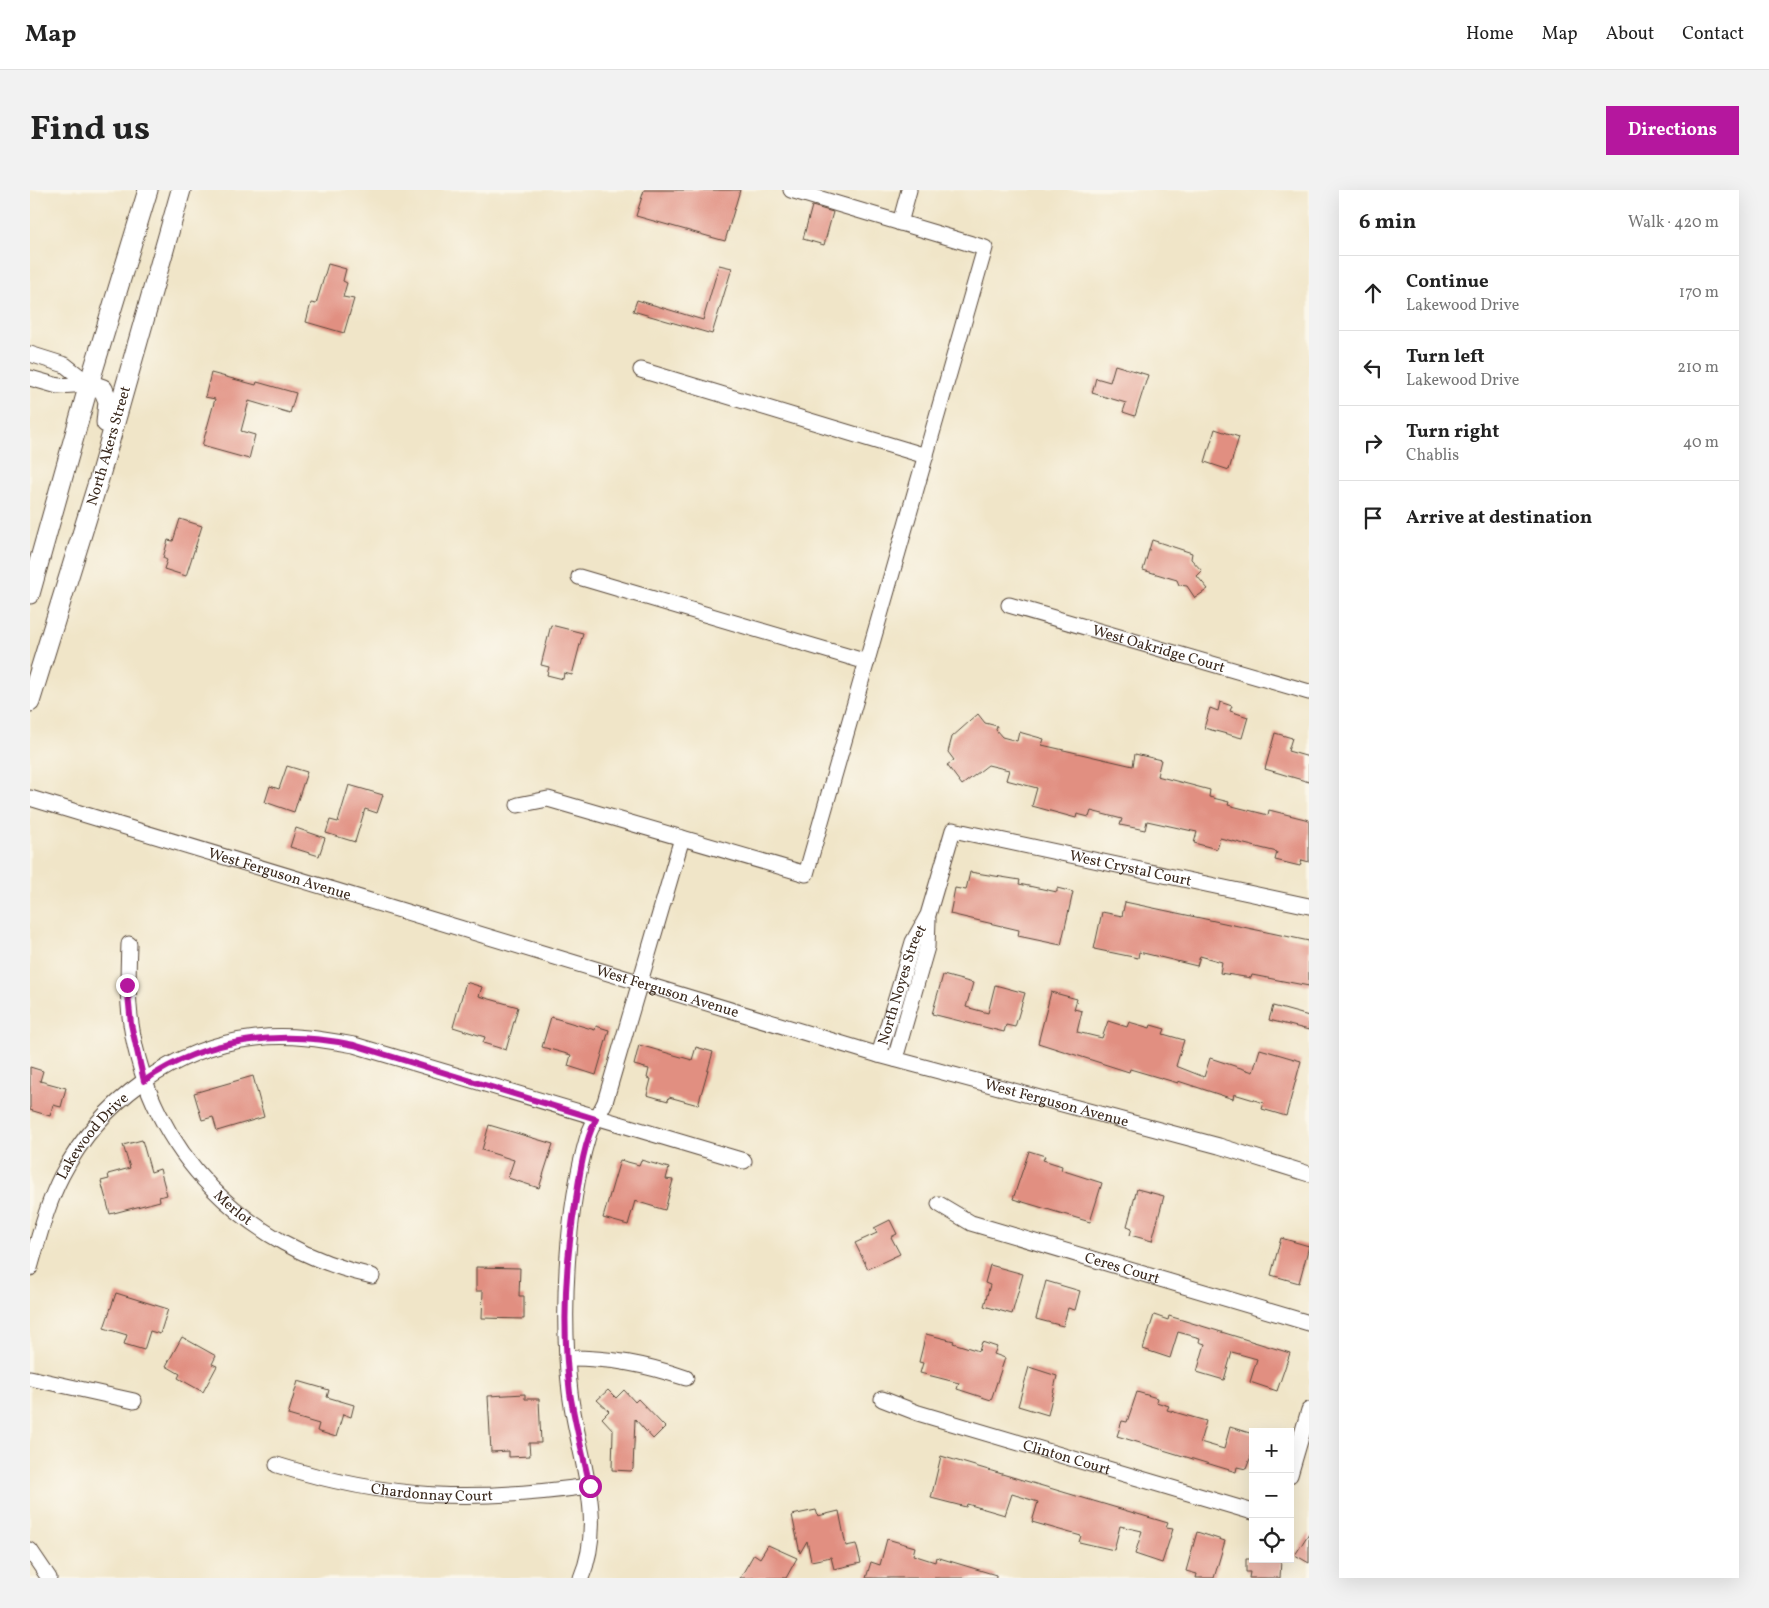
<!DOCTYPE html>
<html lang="en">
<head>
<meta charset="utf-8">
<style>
  :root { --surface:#fff; --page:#f2f2f2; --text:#222; --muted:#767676; --line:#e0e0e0; --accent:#b5179e }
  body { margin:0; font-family:Vollkorn,serif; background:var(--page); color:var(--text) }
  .controls { position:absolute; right:15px; bottom:15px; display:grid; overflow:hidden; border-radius:0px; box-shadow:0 5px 20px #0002 }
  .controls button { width:45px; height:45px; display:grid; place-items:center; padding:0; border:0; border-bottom:1px solid var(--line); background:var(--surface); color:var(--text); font:25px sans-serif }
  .stop { position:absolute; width:15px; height:15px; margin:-11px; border:4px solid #b5179e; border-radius:50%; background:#fff }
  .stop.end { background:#b5179e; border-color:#fff; box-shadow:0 1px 5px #0008 }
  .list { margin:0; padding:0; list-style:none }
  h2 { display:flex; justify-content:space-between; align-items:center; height:65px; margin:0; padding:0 20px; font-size:21px }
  h2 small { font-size:16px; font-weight:400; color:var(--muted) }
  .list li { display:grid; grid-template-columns:32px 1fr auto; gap:15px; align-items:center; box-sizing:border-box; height:75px; padding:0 20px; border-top:1px solid var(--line) }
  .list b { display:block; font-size:19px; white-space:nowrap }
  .list p { margin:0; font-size:16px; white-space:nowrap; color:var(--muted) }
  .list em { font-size:16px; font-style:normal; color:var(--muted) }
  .icon { flex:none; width:28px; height:28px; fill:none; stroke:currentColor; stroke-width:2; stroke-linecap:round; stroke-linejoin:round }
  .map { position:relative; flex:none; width:1279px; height:1388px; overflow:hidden; border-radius:0px }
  header { display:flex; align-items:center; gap:30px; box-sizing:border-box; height:70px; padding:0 25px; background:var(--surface); border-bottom:1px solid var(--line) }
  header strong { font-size:24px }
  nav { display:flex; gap:28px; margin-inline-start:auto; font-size:18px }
  .intro { display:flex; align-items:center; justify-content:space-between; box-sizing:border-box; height:120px; padding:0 30px }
  h1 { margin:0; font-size:35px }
  .button { padding:12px 22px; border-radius:0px; background:var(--accent); color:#fff; font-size:18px; font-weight:700 }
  main { display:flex; gap:30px; padding:0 30px }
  aside { flex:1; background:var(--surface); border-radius:0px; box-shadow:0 5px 20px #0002 }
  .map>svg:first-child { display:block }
  .building { fill:#e18f81 }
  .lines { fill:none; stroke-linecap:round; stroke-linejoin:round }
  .minor-casing { stroke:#564638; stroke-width:17 }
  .major-casing { stroke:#564638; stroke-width:21 }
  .minor { stroke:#fff; stroke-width:15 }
  .major { stroke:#fff; stroke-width:19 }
  .route { stroke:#b5179e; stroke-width:6 }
  .labels { text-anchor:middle; stroke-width:4; stroke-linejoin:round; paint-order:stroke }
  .street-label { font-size:15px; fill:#3b2a1e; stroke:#fbf7ec }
</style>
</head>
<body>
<header>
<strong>Map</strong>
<nav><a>Home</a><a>Map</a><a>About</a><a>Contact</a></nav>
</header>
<div class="intro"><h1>Find us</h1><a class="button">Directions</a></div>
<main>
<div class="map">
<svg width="1279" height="1388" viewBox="0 0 1279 1388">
  <rect width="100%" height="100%" fill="#fbf7ec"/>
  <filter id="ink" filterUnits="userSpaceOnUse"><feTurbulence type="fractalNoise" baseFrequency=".02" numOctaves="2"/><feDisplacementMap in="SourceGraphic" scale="10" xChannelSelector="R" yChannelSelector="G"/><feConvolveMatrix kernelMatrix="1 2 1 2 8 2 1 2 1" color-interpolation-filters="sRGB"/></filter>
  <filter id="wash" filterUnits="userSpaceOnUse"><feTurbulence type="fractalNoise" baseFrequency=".0096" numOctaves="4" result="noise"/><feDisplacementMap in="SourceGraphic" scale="20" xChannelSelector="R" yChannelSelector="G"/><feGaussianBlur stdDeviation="1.12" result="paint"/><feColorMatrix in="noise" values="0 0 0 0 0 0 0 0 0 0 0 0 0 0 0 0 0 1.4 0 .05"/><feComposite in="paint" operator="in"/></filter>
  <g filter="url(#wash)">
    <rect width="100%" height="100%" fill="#f0e5c8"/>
    <g id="blocks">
      <!-- building -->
      <g class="building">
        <path d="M614,0h96l-15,51 -89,-25z"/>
        <path d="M782,16l21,6 -9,33 -21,-6z"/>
        <path d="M298,74l18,5 -3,12 4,2 -4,14 11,2 -10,34 -38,-11 5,-19 5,1z"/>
        <path d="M689,75l13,3 -20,66 -79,-23 4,-11 66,20z"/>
        <path d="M1085,175l33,10 -13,41 -12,-4 3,-9 -34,-10 4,-15 14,4z"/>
        <path d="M181,183l45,12 1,-3 39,11 -6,20 -41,-12 -8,30 14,4 -6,24 -47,-13 13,-47 -10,-2z"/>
        <path d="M1185,239l24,8 -10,33 -24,-8z"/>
        <path d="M150,329l22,7 -16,50 -22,-7 3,-9 -4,-2 5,-18 5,1z"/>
        <path d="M1122,350l40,13 -1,6 11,12 -5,5 11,13 -13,9 -8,-12 -8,-1 -2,-5 -34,-10z"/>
        <path d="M521,435l32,8 -11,42 -8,-2 -1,6 -16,-4 2,-8 -8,-2z"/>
        <path d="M1190,512l12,4 -2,5 18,6 -6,21 -38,-10 6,-20 8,3z"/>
        <path d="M948,524l7,9 12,3 -1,4 6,7 15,4 2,-9 25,7 -2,6 91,21 2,-12 26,6 -4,16 53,14 -1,7 20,5 -1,3 40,10 1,-5 40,10v42l-7,-2 -2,6 -25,-6 2,-8 -57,-14 -3,11 -23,-6 3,-11 -50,-11 -2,9 -25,-5 2,-6 -31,-8 -2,6 -12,-3 -1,4 -44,-12 5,-18 -31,-8 3,-10 -21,-5 -26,20 -15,-20 7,-5 -6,-8 4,-15z"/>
        <path d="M1245,543l17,5 -4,13 21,6v25l-44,-13z"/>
        <path d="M257,576l20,6 -13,40 -29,-10 5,-16 9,3z"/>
        <path d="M319,595l34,10 -6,18 -12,-4 -10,33 -29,-9 4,-13 8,2z"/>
        <path d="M266,638l29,10 -6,18 -29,-9z"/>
        <path d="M940,682l50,8 -1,4 38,8v-4l16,4 -12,53 -43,-9 1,-6 -69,-16 5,-26 11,2z"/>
        <path d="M1095,712l184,39v45l-57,-11 -1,3 -31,-5 2,-11 -22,-6 -3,10 -58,-14 -1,6 -44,-9 8,-37 20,4z"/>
        <path d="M913,785l30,8 -7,24 22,6 7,-28 30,8 -10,34 -9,-2 -2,7 -72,-18z"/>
        <path d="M436,792l16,5 -3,9 39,11 -12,43 -23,-7 2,-6 -32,-10z"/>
        <path d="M1021,802l26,7 -3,10 8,2 -5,21 25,6 6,-17 19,6 2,-5 21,6 1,-3 14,4 -2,5 21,6 -8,26 28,11 6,-19 43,14 7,-23 41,12 -15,55 -24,-7 2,-6 -30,-9 -1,5 -55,-18v2l-48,-14 -1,3 -91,-29z"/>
        <path d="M1243,816l36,10v14l-40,-10z"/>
        <path d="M521,827l44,13 1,-4 13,4 -13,45 -28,-9 3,-11 -29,-8z"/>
        <path d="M609,855l53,15 4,-13 17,5 -15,53 -29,-8 -1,4 -21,-6 4,-16 -4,-1 2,-9 -15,-4z"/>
        <path d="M0,877l13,4 -3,10 26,7 -5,19 -8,-2 -3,11 -20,-6z"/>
        <path d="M223,886l11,41 -47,14 -4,-14 -11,3 -8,-27z"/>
        <path d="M459,935l64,19 -14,44 -31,-10 6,-18 -32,-10z"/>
        <path d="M112,950l9,32 9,-3 7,26 -8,2 1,4 -50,13 -9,-33 8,-2 -1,-5 22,-6 -7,-23z"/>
        <path d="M999,961l16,5 -2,4 19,6 -1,4 41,13 -12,39 -77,-23z"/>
        <path d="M590,970l19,5 2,-5 28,8 -3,11 7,1 -8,30 -30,-9 -7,24 -25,-7z"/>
        <path d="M1107,999l27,7 -12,45 -22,-6 2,-7 -5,-2z"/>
        <path d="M860,1030l7,14 -6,3 9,17 -32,15 -13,-26 22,-10 -3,-5z"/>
        <path d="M1251,1048l28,8 -10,37 -28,-8z"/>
        <path d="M960,1075l33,9 -11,40 -28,-8 6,-21 -5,-2z"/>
        <path d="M446,1077l44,1 -1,28h5v23l-42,-1 1,-27h-7z"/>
        <path d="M1016,1091l34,10 -5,19 -7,-2 -5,18 -27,-7z"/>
        <path d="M86,1103l52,16 -8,25 -10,-3 -6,19 -20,-6 3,-9 -23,-7z"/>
        <path d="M1124,1125l14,5 1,-4 121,37 -13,38 -27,-9 7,-23 -25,-7 -8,28 -27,-8 8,-28 -6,-2 1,-4 -22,-6 -8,26 -27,-9z"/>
        <path d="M896,1144l28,7 -1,2 26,8 3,-9 15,5 -3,7 11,4 -14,42 -34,-11 2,-6 -39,-10 3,-10 -4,-1z"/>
        <path d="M152,1147l34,19 -4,8 5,2 -14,26 -25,-14 2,-4 -14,-8z"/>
        <path d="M999,1177l28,9 -9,39 -30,-9z"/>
        <path d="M268,1191l31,9 -2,7 27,8 -3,12 -8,-3 -7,23 -19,-6 2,-7 -31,-9z"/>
        <path d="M578,1200l8,8 8,-8 11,12 3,-3 27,28 -12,12 -18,-20 -2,50 -2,2 -19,-1 1,-40 -11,-12 7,-7 -12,-11z"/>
        <path d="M1107,1202l20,6 -1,4 13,4 -2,4 39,11 -6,21 24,7 6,-22 23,7v17l-7,18 -9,-2 -1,5 -119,-36 5,-15 5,1z"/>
        <path d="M495,1204v5h14l2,44h-12l1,13 -21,1v-6l-18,1 -3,-56z"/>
        <path d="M911,1266l227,67 -2,5 7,1 -11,34 -27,-9 7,-23 -22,-5 -6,24 -35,-8 2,-6 -49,-14 6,-20 -26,-8 -7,21 -38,-11 -1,3 -35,-9z"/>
        <path d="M786,1320l2,6 21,-5 7,35 10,-2 5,19 -27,6 -3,-12 -20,4 -4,-20 -7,12 -8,-38z"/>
        <path d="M1167,1342l28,9 -11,37h-18l1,-4 -11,-3z"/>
        <path d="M1279,1343v30l-14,-8z"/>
        <path d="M857,1349l28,8 -2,8 22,7 1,-5 60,18v3h-130l5,-16 9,3z"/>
        <path d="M738,1355l29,13 -11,20h-46l14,-24 6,4z"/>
        <path d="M1216,1369h35l-1,19h-31l1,-6h-4z"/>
      </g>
    </g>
  </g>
  <g filter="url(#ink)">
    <use href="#blocks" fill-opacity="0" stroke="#564638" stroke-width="1"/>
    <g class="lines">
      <!-- minor casing -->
      <g class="minor-casing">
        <g id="minor">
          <path d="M870,33l9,-33"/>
          <path d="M0,164l35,11 24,19"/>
          <path d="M611,180l285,86"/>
          <path d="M0,188l28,8 31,-2"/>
          <path d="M549,387l288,85"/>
          <path id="s1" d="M979,415l300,87"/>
          <path id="s2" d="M0,608l849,257 340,91 90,28"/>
          <path d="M488,615l30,-6 258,75 179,-626 -194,-58"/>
          <path id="s3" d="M99,754c-1,27 -2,53 2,80 19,129 116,224 241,252"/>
          <path id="s4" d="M849,865l34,-113 15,-27 25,-85 356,76"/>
          <path d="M865,869l32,-112 1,-28"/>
          <path id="s5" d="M909,1014l32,19 338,100"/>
          <path id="s6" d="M0,1078c9,-31 17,-64 32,-93 38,-73 111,-128 194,-137 33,-4 65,1 98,7l390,116"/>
          <path d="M538,1168c44,0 76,6 118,20"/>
          <path d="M0,1188l104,23"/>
          <path id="s7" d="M852,1209l36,14 335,99"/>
          <path id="s8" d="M247,1275c112,35 197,37 312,21"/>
          <path d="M1260,1285l19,-65"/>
          <path d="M0,1360l19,28"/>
          <path d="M551,1388c26,-62 -4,-124 -11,-186 -9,-77 -4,-182 18,-256 4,-12 12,-23 17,-34l77,-264"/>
        </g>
      </g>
      <!-- major casing -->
      <g class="major-casing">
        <g id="major">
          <path d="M59,194l14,5 5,12 -2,22"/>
          <path d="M0,404l59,-210 59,-194"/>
          <path id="s9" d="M0,512l69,-223 82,-289"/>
        </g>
      </g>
      <!-- minor -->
      <use href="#minor" class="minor"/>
      <!-- major -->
      <use href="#major" class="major"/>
    </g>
  </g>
  <g class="lines" filter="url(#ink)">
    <!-- route -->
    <path class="route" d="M97,795l4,39 13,57c63,-44 137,-51 210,-36l242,74c-12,24 -16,53 -20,80 -11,64 -14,130 -6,194 5,31 13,62 20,93"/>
  </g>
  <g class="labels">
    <!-- street labels -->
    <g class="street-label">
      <text dy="5" stroke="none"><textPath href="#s9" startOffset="268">North Akers Street</textPath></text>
      <text dy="5" stroke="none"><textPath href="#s1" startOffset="156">West Oakridge Court</textPath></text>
      <text dy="5" stroke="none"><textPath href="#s4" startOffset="419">West Crystal Court</textPath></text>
      <text dy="5" stroke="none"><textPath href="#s2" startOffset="261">West Ferguson Avenue</textPath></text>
      <text dy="5" stroke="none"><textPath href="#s4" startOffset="74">North Noyes Street</textPath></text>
      <text dy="5" stroke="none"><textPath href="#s2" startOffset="666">West Ferguson Avenue</textPath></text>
      <text dy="5" stroke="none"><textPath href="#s2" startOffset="1071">West Ferguson Avenue</textPath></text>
      <text dy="5" stroke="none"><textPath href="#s6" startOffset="148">Lakewood Drive</textPath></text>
      <text dy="5" stroke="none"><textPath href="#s3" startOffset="295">Merlot</textPath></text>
      <text dy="5" stroke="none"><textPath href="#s5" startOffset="195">Ceres Court</textPath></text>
      <text dy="5" stroke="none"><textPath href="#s7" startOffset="194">Clinton Court</textPath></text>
      <text dy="5" stroke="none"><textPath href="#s8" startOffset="158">Chardonnay Court</textPath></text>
    </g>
  </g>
</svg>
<div class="controls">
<button>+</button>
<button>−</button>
<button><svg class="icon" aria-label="locate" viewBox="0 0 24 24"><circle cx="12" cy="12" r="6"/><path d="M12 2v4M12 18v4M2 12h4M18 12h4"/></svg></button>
</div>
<div class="stop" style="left:560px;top:1296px"></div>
<div class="stop end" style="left:97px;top:795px"></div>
</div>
<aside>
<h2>6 min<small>Walk · 420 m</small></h2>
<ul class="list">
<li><svg class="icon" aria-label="ahead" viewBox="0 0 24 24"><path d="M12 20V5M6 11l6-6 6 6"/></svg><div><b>Continue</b><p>Lakewood Drive</p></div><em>170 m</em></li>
<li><svg class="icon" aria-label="left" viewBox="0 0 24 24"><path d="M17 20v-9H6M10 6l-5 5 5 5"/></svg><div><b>Turn left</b><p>Lakewood Drive</p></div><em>210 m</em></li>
<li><svg class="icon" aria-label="right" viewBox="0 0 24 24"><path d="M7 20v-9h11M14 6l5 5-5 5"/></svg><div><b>Turn right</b><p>Chablis</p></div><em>40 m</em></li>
<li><svg class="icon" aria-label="arrive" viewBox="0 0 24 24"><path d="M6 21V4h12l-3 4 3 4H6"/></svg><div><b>Arrive at destination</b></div></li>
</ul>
</aside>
</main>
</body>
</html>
